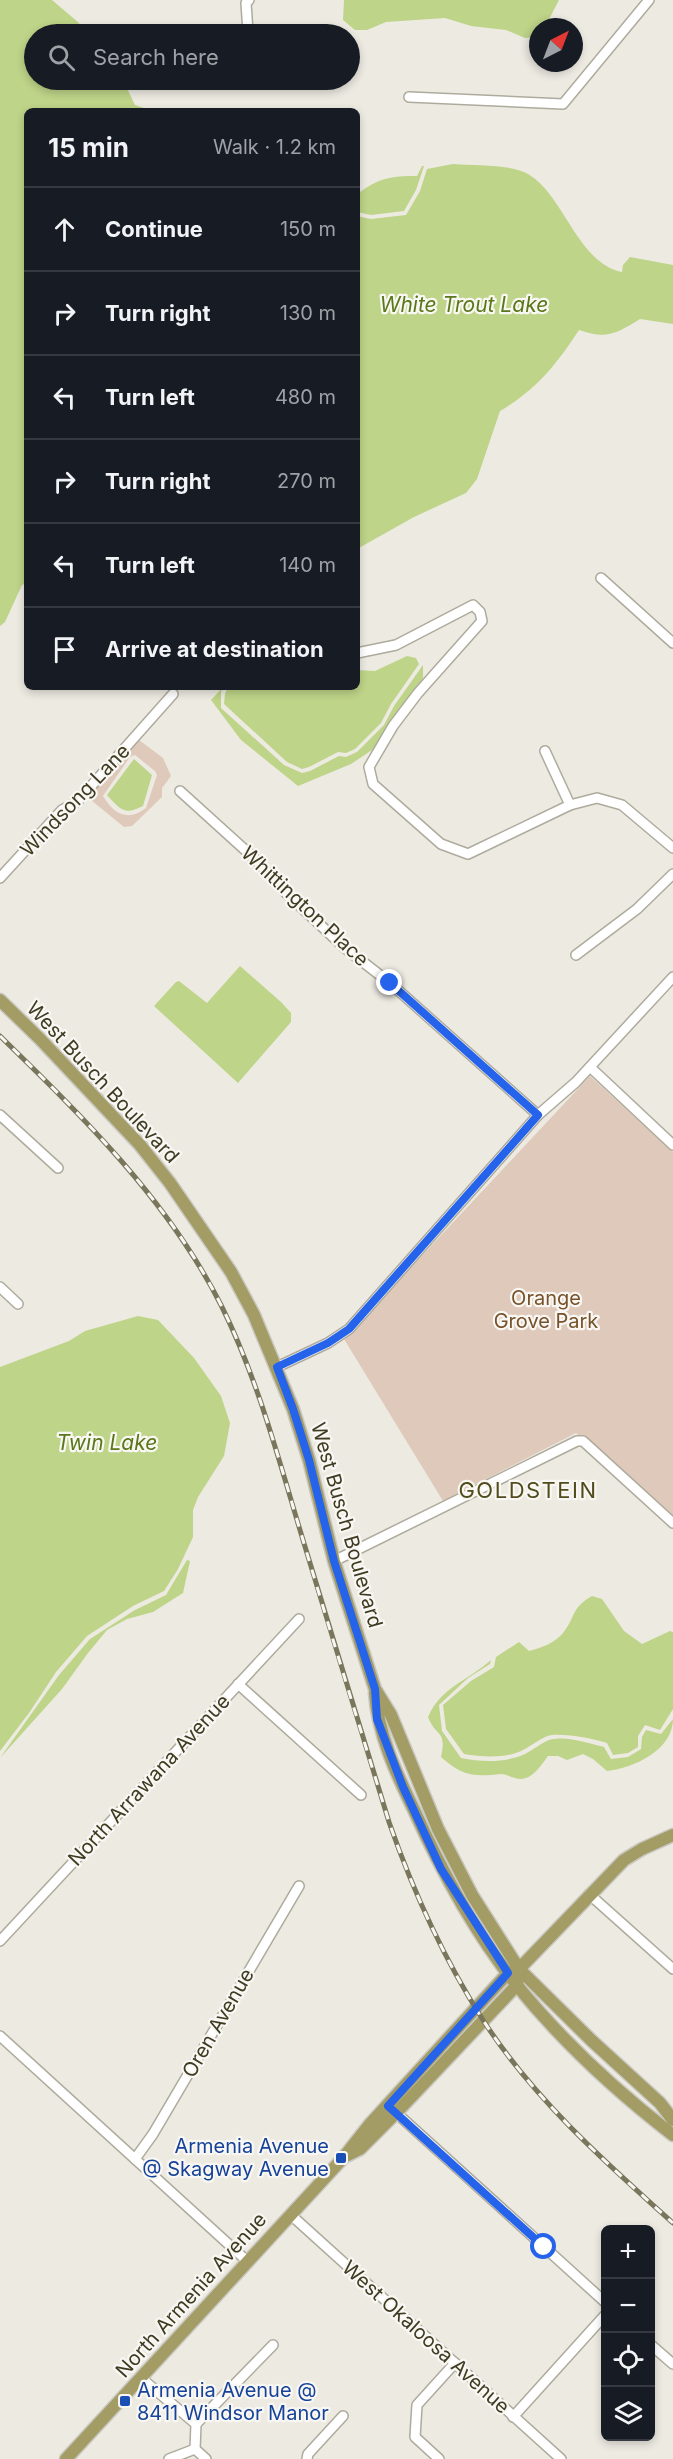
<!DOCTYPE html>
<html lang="en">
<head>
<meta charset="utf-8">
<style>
  :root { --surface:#171b24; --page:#242831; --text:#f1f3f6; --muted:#9ea1a6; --line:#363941 }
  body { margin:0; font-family:Inter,sans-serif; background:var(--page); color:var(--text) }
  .controls { position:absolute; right:18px; bottom:18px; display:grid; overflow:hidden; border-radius:9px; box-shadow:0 3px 9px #0003 }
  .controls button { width:54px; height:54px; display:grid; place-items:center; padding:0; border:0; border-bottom:2px solid var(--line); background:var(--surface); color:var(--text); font:30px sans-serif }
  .compass { position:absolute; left:529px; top:18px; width:54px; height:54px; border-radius:50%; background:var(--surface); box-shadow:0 3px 9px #0003; rotate:42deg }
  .stop { position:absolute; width:18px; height:18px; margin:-14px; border:4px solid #2563eb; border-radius:50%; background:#fff }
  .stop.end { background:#2563eb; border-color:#fff; box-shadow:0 2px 6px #0008 }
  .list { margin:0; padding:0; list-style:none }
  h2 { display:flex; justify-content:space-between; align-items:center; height:78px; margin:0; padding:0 24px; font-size:26px }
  h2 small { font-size:20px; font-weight:400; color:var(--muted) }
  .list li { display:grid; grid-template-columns:39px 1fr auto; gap:18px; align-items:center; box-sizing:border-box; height:84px; padding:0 24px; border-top:2px solid var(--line) }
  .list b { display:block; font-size:22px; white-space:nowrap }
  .list em { font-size:20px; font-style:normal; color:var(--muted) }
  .icon { flex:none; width:33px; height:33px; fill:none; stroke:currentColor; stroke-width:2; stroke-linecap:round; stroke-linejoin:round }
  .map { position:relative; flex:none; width:673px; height:2459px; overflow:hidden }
  .search { position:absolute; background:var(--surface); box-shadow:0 3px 9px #0003; left:24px; top:24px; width:336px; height:66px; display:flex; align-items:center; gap:15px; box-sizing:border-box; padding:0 21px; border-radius:33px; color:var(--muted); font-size:22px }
  .panel { position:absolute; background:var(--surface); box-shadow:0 3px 9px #0003; left:24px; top:108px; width:336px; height:582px; border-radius:9px }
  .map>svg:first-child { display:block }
  .green { fill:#dfc9ba; fill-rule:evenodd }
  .water { fill:#bed488 }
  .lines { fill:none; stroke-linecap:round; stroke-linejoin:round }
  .minor-casing { stroke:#aeab9d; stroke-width:12 }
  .major-casing { stroke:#c9c8c1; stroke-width:15 }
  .minor { stroke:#fff; stroke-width:9 }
  .major { stroke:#a49c65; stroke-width:12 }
  .rail-casing { stroke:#7a765c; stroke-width:5 }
  .rail { stroke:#f9f7f3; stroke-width:3; stroke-dasharray:9; stroke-linecap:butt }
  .route { stroke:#2563eb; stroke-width:8 }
  .transit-dot { fill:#1a4fb4; stroke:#f9f7f3; stroke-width:2 }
  .labels { text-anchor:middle; stroke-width:4.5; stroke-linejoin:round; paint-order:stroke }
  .street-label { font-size:20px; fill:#3f3b21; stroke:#f9f7f3 }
  .park-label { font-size:20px; fill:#77522a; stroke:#f9f7f3 }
  .transit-label { font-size:20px; fill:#164399; stroke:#f9f7f3; text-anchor:end }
  .water-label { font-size:21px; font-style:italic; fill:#5a7819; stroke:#f9f7f3 }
  .quarter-label { font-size:22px; letter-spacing:1.5px; fill:#514c1c; stroke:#f9f7f3 }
</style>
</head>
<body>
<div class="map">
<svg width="673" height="2459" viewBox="0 0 673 2459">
  <rect width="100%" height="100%" fill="#edeae2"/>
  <!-- green -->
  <g class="green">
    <path d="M139,740l24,18 8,18 -9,12v9l-30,29 -8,1 -33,-27 -1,-5zM135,755l20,16 2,4 -11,33c-19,14 -32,6 -43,-12l27,-39z"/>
    <path d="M590,1076l83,76v368l-97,-87 -133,68 -99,-162z"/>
  </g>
  <!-- water -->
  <g class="water">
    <path d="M0,0h52l27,23 4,11h-49v46h89l12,25 18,6h-126v472l-5,2 -17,37 -5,4z"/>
    <path d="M344,0h215l-14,27h-7v10l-13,1 -19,-8 -35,-4 -26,-8 -59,4 -19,8h-12l-12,-10z"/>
    <path d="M453,164c20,2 45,0 65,6 43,11 56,93 104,102l1,-7 7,-8 43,8v59l-33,-5c-23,14 -33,21 -61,11 -23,35 -42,59 -79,81l-23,68 -11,14 -52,24 -57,32v-333l14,3 35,-4 14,-24 7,-22z"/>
    <path d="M422,166h2l-8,24 -12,21 -33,4 -14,-3v-18c22,-16 33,-18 60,-18z"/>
    <path d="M407,656l9,2 3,6 -28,40 -10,19 -26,26 -9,4 -8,-1 -29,15 -7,2 -15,-7 -63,-58 1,-10 3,-7h129v-17l18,1z"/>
    <path d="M423,665v13l-11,19 -40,53 -21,14 -53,22 -57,-46 -30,-40 12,-13 -2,5v16l63,57 18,8 8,-2 29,-15 7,1 11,-5 27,-27 10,-19z"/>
    <path d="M134,759l18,16 -9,31c-19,10 -23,3 -36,-11z"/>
    <path d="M240,966l41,36 10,11v9l-53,61 -84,-77 22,-24 3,-1 28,22z"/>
    <path d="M138,1316l20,4 36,38 27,38 9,27 -6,33 -26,41 -5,13v27l-15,32 -14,22 -31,15 -46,30 -31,36 -27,41 -29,38v-384l69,-26 16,-10z"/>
    <path d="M187,1560l3,1 -7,32 -30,19 -26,7 -20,11 -19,23 -26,36 -62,69 59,-83 31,-36 45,-29 31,-15z"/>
    <path d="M592,1596l10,3 22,32 18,13 28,-13 3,1v77l-13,21 -15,-5 -7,11v11l-10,6 -15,2 -6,-12c-18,-5 -36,-9 -55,-8 -10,1 -20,11 -29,15 -18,9 -40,7 -59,4l-18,-25 -3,-24 28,-24 23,-14 2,-10 23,-15 10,9c12,-3 26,-8 34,-18 14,-18 7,-24 29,-37z"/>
    <path d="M491,1660l-1,4 -22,14 -29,27 3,26 19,27c21,4 44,5 64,-4 8,-4 16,-11 24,-14 17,-5 39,3 55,7l7,12 17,-2 13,-8 1,-12 4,-7 15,4 12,-15c0,31 -39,49 -66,52l-14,-12 -10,-5 -16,6 -9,-4h-10c-8,11 -18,27 -33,22 -5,-1 -9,-4 -14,-4 -27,3 -39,2 -60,-17 6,-28 -5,-19 -13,-40 13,-30 41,-37 63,-57z"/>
  </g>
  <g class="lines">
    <!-- minor casing -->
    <g class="minor-casing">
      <g id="minor">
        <path d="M249,0l-3,3 2,29 2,2"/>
        <path d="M409,97l154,7 86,-104"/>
        <path d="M601,578l72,65"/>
        <path d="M357,653l39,-8 77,-40 7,7 2,9 -64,72 -25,33 -24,41 4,17 68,60 27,10 102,-49 27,-7 25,7 51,43"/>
        <path d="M545,751l25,54"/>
        <path d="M180,791l75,68 31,34 59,55 45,35 148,132"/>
        <path d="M0,878l62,-68 15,-8 96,-108"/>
        <path d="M576,955l61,-46 36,-35"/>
        <path d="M590,1067l83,78"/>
        <path d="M0,1115l58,53"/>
        <path d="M0,1287l18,17"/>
        <path d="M277,1367l51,-24 21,-14 189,-214 38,-33 97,-105"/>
        <path d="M334,1561l243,-120h6l90,82"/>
        <path d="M238,1684l123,111"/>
        <path d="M589,1894l84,75"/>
        <path d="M0,1941l299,-322"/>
        <path d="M0,2036l247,225"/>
        <path d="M392,2109l214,194"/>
        <path d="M135,2159l18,-25 146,-248"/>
        <path d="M291,2215l270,244"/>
        <path d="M650,2344l23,20"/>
        <path d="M141,2378l55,46 -1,25 11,10"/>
        <path d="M513,2417l93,-103"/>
        <path d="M196,2424l77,-79"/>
        <path d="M169,2459l26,-10"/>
        <path d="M307,2459l1,-5 35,-38"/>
        <path d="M439,2459l-24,-22 2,-32 38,-42"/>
      </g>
    </g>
    <!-- major casing -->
    <g class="major-casing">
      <g id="major">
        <path d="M0,1000l41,40 99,105 30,38 61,89 23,43 39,94 16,51 25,101 41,128 16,26 47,114 34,66 47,74 72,71 69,63 13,17"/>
        <path d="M375,1693c3,41 21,80 39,117 27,60 60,121 101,173 45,56 101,108 158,152"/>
        <path d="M348,2155l12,-6 36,-36 121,-128 1,-6"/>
        <path d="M66,2459l278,-302 26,-33 138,-151 11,-4 105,-109 18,-11 31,-14"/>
      </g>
    </g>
    <!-- minor -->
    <use href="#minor" class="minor"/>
    <!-- major -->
    <use href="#major" class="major"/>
    <!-- rail casing -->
    <g class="rail-casing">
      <path id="rail" d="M0,1036c83,81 168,164 221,269 37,74 58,156 82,235 28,94 57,188 86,282 24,69 55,137 94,198 50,78 122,142 190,203"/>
    </g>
    <!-- rail -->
    <use href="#rail" class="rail"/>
  </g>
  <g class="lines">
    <!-- route -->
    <path class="route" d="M390,983l148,132 -189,214 -21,14 -51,24 16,42 16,51 25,101 41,128 2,30 26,68 38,82 67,104 -120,133 156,141"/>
  </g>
  <!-- markers -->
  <g class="transit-dot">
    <rect x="335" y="2152" width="12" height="12" rx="3"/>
    <rect x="119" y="2395" width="12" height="12" rx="3"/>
  </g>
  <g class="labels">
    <!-- street labels -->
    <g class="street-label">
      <text transform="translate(75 800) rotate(-46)" y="7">Windsong Lane</text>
      <text transform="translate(305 906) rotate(43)" y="7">Whittington Place</text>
      <text transform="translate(103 1082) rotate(47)" y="7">West Busch Boulevard</text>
      <text transform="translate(347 1525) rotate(74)" y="7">West Busch Boulevard</text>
      <text transform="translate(149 1780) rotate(-47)" y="7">North Arrawana Avenue</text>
      <text transform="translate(218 2023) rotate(-60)" y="7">Oren Avenue</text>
      <text transform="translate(191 2295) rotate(-48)" y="7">North Armenia Avenue</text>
      <text transform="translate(426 2337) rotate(42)" y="7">West Okaloosa Avenue</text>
    </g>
    <!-- park labels -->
    <g class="park-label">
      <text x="546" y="1305">Orange<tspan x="546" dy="23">Grove Park</tspan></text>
    </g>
    <!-- transit labels -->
    <g class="transit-label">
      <text x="329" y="2153">Armenia Avenue<tspan x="329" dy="23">@ Skagway Avenue</tspan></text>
      <text x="137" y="2397" text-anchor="start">Armenia Avenue @<tspan x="137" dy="23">8411 Windsor Manor</tspan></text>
    </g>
    <!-- water labels -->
    <g class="water-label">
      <text x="464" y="312">White Trout Lake</text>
      <text x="107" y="1450">Twin Lake</text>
    </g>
    <!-- quarter labels -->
    <g class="quarter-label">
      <text x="528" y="1498">GOLDSTEIN</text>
    </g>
  </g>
</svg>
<div class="controls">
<button>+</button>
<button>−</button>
<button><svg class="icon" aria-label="locate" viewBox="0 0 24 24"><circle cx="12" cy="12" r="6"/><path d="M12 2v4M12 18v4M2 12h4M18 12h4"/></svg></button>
<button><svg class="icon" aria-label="layers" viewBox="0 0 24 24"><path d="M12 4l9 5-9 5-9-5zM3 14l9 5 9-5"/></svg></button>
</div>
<svg class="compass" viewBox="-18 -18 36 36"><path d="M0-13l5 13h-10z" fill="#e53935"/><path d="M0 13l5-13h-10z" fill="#9ea1a6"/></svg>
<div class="stop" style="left:544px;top:2247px"></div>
<div class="stop end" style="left:390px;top:983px"></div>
<div class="search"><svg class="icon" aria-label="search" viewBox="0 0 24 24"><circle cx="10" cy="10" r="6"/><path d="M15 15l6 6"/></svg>Search here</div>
<section class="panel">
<h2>15 min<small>Walk · 1.2 km</small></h2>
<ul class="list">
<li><svg class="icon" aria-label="ahead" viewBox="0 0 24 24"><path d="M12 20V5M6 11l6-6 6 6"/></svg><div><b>Continue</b></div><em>150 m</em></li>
<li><svg class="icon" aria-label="right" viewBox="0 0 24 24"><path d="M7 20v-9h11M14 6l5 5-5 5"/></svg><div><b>Turn right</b></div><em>130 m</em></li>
<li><svg class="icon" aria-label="left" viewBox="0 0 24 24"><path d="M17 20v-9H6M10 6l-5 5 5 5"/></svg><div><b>Turn left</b></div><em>480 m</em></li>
<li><svg class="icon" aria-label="right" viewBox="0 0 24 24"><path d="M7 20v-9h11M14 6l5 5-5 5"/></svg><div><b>Turn right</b></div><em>270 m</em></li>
<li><svg class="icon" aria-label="left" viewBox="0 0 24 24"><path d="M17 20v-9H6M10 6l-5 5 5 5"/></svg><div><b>Turn left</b></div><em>140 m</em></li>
<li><svg class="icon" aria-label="arrive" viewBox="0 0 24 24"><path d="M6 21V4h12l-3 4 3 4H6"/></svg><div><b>Arrive at destination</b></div></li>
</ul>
</section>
</div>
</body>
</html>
